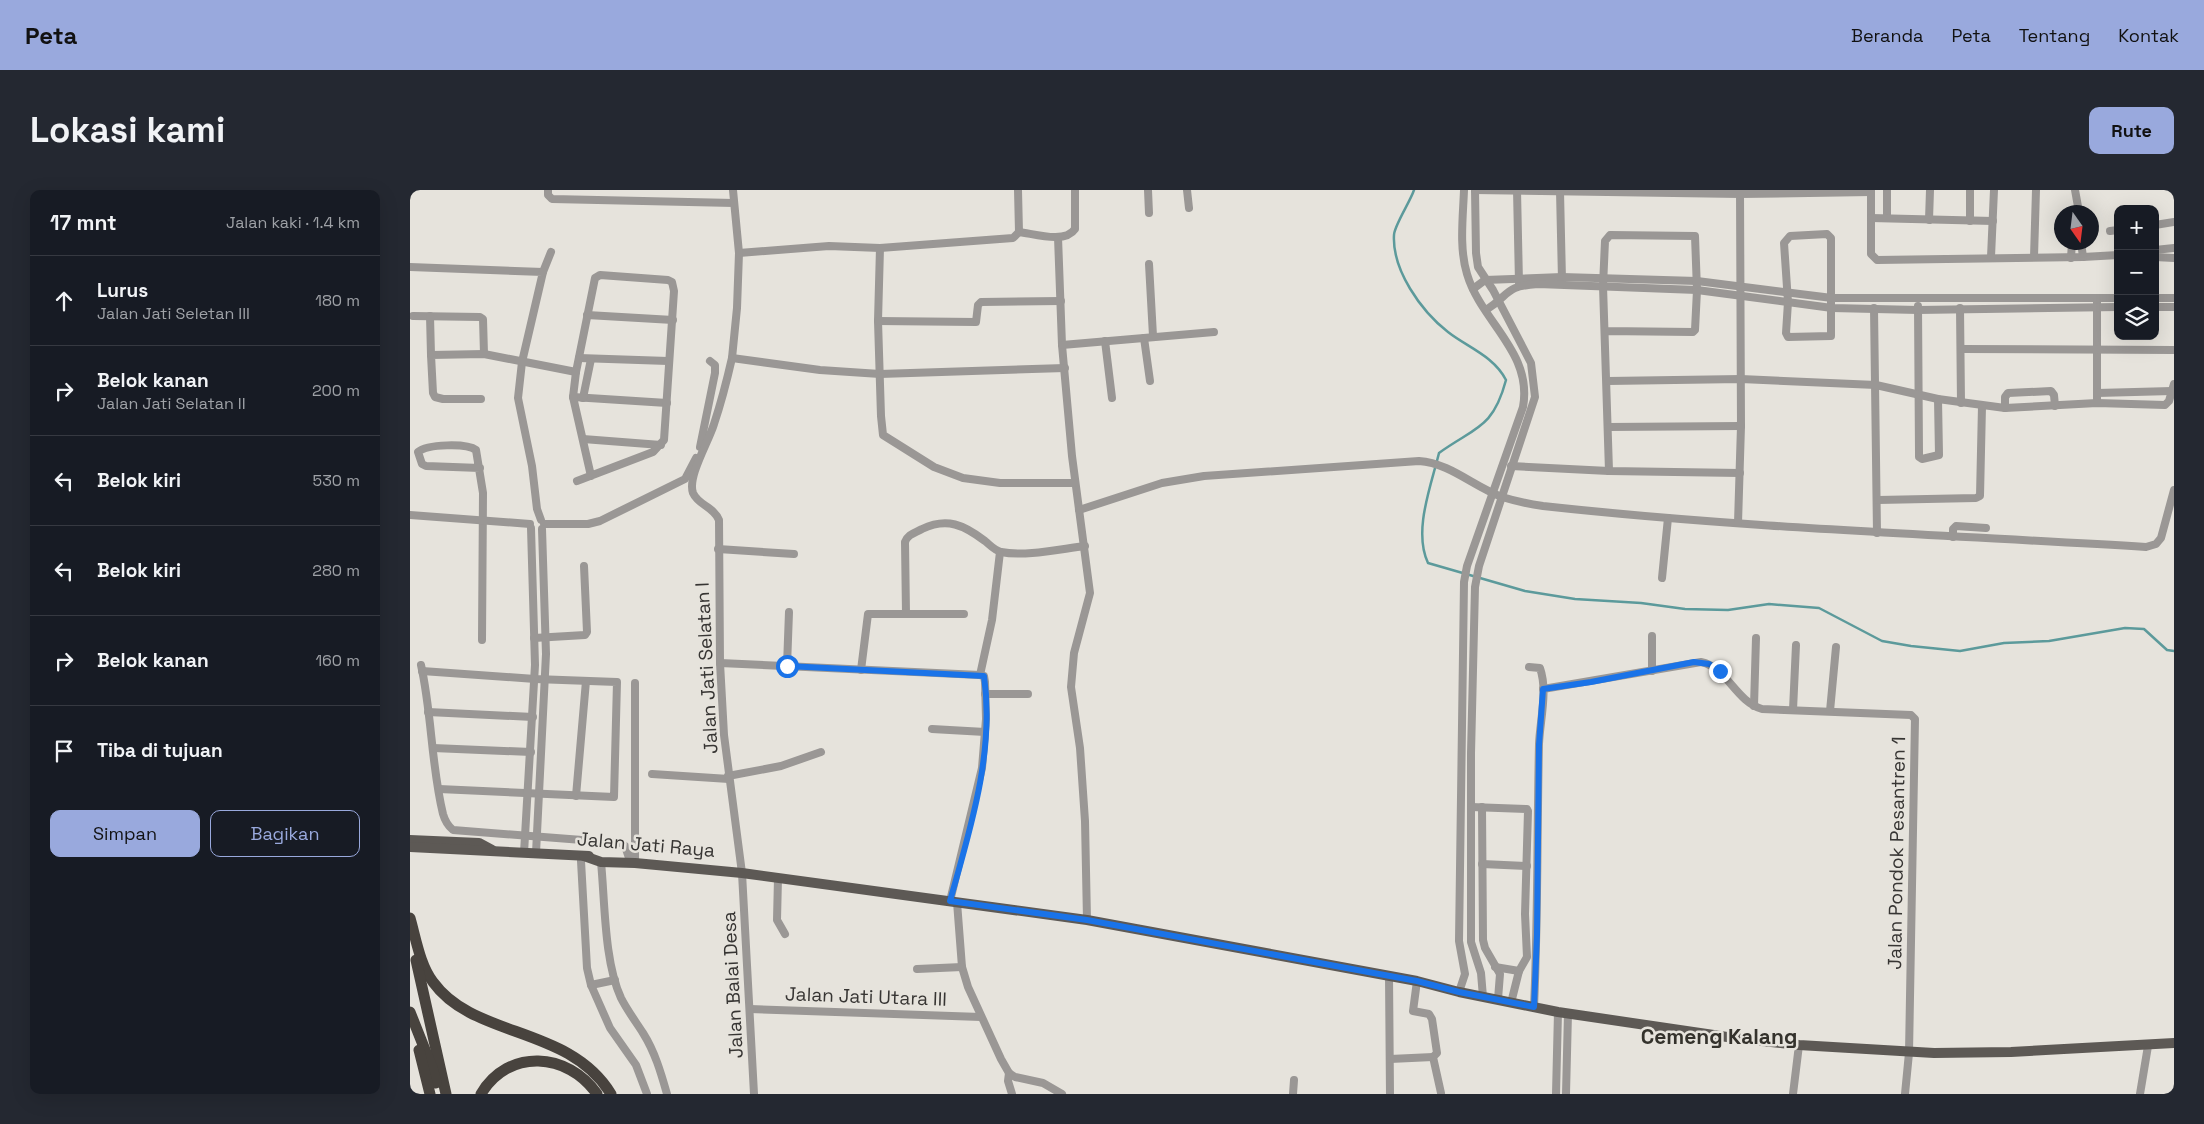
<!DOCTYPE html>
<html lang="id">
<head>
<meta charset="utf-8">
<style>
  :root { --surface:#171b24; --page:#242831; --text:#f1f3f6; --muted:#9ea1a6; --line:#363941; --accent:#99a9dd }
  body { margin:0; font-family:"Space Grotesk",sans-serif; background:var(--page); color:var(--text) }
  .controls { position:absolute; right:15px; top:15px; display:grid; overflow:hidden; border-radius:10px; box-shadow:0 5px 20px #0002 }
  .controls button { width:45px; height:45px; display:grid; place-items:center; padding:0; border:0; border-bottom:1px solid var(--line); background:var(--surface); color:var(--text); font:25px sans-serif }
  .compass { position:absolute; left:1644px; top:15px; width:45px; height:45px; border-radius:50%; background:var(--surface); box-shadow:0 5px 20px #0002; rotate:166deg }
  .stop { position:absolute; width:15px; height:15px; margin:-11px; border:4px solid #1a73e8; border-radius:50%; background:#fff }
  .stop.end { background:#1a73e8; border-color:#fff; box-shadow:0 1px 5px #0008 }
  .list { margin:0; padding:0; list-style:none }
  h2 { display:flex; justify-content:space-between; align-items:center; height:65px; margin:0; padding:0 20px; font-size:21px }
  h2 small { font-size:16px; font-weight:400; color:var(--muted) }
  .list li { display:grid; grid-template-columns:32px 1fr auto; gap:15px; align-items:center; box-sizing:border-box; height:90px; padding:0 20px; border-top:1px solid var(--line) }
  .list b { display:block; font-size:19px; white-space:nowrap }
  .list p { margin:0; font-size:16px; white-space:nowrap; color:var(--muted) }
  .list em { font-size:16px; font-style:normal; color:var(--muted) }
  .actions { display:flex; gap:10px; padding:15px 20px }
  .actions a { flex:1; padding:11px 0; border:1px solid var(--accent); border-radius:10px; text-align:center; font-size:18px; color:var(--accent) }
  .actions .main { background:var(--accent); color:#111 }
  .icon { flex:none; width:28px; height:28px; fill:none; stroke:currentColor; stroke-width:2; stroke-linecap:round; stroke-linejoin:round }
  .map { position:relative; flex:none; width:1764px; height:904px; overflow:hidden; border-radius:10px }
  header { display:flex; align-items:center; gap:30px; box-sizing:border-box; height:70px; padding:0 25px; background:var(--accent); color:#111 }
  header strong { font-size:24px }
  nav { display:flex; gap:28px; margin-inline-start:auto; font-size:18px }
  .intro { display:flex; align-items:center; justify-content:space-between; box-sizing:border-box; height:120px; padding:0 30px }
  h1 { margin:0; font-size:35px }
  .button { padding:12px 22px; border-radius:10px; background:var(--accent); color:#111; font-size:18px; font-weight:700 }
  main { display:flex; gap:30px; padding:0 30px }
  aside { flex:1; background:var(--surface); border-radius:10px; box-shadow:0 5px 20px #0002 }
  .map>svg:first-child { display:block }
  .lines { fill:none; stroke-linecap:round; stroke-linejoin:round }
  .stream { stroke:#5c9a9b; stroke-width:2.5 }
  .minor { stroke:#9a9795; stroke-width:8 }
  .major { stroke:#5d5955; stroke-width:10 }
  .highway { stroke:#48433e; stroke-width:11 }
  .route { stroke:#1a73e8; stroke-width:6 }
  .labels { text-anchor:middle; stroke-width:5; stroke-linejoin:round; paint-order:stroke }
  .street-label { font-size:19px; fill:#373533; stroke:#e6e3dc }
  .quarter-label { font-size:21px; font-weight:bold; fill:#34322c; stroke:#e6e3dc }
</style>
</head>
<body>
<header>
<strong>Peta</strong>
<nav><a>Beranda</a><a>Peta</a><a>Tentang</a><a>Kontak</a></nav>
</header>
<div class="intro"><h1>Lokasi kami</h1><a class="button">Rute</a></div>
<main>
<aside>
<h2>17 mnt<small>Jalan kaki · 1.4 km</small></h2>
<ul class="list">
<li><svg class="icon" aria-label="ahead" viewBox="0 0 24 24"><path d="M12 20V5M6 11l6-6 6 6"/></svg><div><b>Lurus</b><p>Jalan Jati Seletan III</p></div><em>180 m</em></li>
<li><svg class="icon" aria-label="right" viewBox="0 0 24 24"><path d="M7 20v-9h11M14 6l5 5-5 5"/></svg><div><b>Belok kanan</b><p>Jalan Jati Selatan II</p></div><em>200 m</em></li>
<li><svg class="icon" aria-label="left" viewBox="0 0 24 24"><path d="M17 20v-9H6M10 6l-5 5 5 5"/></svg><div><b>Belok kiri</b></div><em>530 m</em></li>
<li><svg class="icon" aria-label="left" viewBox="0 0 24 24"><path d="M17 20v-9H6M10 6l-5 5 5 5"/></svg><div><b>Belok kiri</b></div><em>280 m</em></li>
<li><svg class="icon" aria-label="right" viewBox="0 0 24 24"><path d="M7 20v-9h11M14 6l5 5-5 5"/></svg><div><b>Belok kanan</b></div><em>160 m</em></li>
<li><svg class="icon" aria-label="arrive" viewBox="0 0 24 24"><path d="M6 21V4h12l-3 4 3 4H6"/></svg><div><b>Tiba di tujuan</b></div></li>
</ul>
<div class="actions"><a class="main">Simpan</a><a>Bagikan</a></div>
</aside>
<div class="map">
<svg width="1764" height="904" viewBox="0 0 1764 904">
  <rect width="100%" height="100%" fill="#e6e3dc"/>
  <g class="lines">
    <!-- stream -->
    <path class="stream" d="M1004,0c-4,12 -20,36 -20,45 -2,35 27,76 54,97 19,15 46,24 58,48 -13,49 -31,47 -67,73 -8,33 -26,78 -11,110l97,28 50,8 66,4 44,6 43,1 41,-6 50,4 63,33 29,5 49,5 44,-8 45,-2 76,-13 19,1 23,21 7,1"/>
    <!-- minor -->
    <g class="minor">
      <path d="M138,0v5l4,4 182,4"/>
      <path d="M608,0l1,42"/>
      <path d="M738,0l1,23"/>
      <path d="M777,0l2,18"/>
      <path d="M1065,0l1,63 2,14 15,23 38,73 4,34 -56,169 -4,21 -4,166v189l10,31 2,24"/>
      <path d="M1065,0l265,4 131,-2"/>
      <path d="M1107,0l2,93"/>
      <path d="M1461,0v64l6,6 206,-3 35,-2"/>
      <path d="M1477,0v28"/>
      <path d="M1665,0l4,22"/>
      <path d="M1150,1l2,89"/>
      <path d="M1461,28l122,3"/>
      <path d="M1519,30l1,-30"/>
      <path d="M1560,31v-31"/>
      <path d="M1745,35l19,-3"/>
      <path d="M1700,41l8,-1"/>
      <path d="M1417,44l4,4v98l-43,1 -2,-4 2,-31 -4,-59 6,-7z"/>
      <path d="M648,47l4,108 10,111 18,137 -16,60 -3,34 9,61 5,73 2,99"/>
      <path d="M1671,52l2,15"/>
      <path d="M470,58l-2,73 3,95 2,19 51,32 29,11 37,5h75"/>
      <path d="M1745,60l19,-2"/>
      <path d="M329,63l90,-7 51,2 133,-10 6,-6c16,2 46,12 56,-3v-39"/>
      <path d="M1581,67l3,-67"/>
      <path d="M1624,67l2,-67"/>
      <path d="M1745,67l19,1"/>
      <path d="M1661,68l1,-16"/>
      <path d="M739,74l4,72"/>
      <path d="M0,77l133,5 -21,90 -4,36 14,68 5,43 4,11"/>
      <path d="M133,82l8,-20"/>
      <path d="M1063,99l12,-9 77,-3 135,4 135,17h286"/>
      <path d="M1745,108h19"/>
      <path d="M1687,112v101"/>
      <path d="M1508,116l1,148v3l3,2 17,-4 -1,-56"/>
      <path d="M1745,117h19"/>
      <path d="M1464,118l3,225"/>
      <path d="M1550,118l1,95"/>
      <path d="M1076,120c25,-16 18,-24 52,-26l159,6 135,18 86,2 200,-3"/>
      <path d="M177,125l86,5"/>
      <path d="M3,126l67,1 3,2 1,35"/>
      <path d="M20,126l1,39"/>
      <path d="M468,131l98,1 2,-17 3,-3 80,-1"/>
      <path d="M1195,141l88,1 2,-2 2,-40 -2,-54 -85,-1 -5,6 -2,45 6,185"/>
      <path d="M734,148l6,43"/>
      <path d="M695,151l7,57"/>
      <path d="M652,155l152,-13"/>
      <path d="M1552,159l212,1"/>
      <path d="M169,168l89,3"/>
      <path d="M322,168l5,-50 2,-55 -6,-63"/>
      <path d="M1198,191l133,-2 135,6 62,14 67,9 92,-5 68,2 4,-4 5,-17"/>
      <path d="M1687,203l75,-2"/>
      <path d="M163,207l94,6"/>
      <path d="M173,208l8,-39"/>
      <path d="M71,209h-38l-8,-2 -2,-4 -2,-38 53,-1 92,18"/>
      <path d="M1595,218v-11l3,-4 43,-2 3,4 1,11"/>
      <path d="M1198,237l133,-1"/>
      <path d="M173,249l78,6"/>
      <path d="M290,257l15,-74v-8l-5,-4"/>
      <path d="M1101,276l98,5 131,2"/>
      <path d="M70,278l-54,-2 -4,-2 -4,-12c9,-8 49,-9 58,-2l7,43 -1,147"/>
      <path d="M167,291l76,-29 11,-12 10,-149 -2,-9 -4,-2 -68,-5 -5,3 -19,94 -3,25 18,79"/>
      <path d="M1468,310l98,-2 4,-2 2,-90"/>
      <path d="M669,320l83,-27 42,-7 215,-15c31,2 55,26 83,36 13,4 27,7 41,9 200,22 402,29 603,41l10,-3 5,-6 13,-48"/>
      <path d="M0,325l120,9"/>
      <path d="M1328,333l3,-97 -1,-236"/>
      <path d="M134,334h44l12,-3 85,-42 11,-21"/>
      <path d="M1543,347v-8l3,-3 30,2"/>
      <path d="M308,359l76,5"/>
      <path d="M1252,388l6,-60"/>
      <path d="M496,424l-1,-72c3,-8 10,-9 17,-13 25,-12 42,-4 63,12 5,4 9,9 16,11 24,5 59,-3 84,-6"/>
      <path d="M1242,446v35"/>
      <path d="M124,448l51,-3 2,-3 -3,-66"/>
      <path d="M310,473l260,12"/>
      <path d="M11,475c11,49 10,100 22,149 2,7 5,12 10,16l168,13 4,3 4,12"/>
      <path d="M377,476l2,-54"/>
      <path d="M1119,477l11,1c8,23 0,52 -1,76 -2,88 -1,176 -5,263"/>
      <path d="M451,480l7,-56h96"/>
      <path d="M12,481l113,8 82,3 -3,115 -175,-8"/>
      <path d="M570,485l12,-55 8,-68"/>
      <path d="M225,493v176"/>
      <path d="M1133,499l158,-27c26,5 34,39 61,47l149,6 4,4 -6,334 -4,41"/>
      <path d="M575,504h43"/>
      <path d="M1344,516l2,-68"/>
      <path d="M1383,520l3,-65"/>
      <path d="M1420,521l6,-64"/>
      <path d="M18,522l105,5"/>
      <path d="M522,539l53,3"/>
      <path d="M23,558l98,4"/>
      <path d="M242,584l77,5"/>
      <path d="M318,586l53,-10 40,-14"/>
      <path d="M166,606l10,-115"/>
      <path d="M1061,617l56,2 1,2 -3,103 2,43 -8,14 -8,32"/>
      <path d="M1072,617l1,133 2,8 15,26 -2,25"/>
      <path d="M114,663l11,-188 -4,-137"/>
      <path d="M126,663l10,-199 -4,-125"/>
      <path d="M171,671l6,107 4,17 19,43 26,37 11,29"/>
      <path d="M191,672c4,40 3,99 20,136 6,12 15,24 22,35 12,19 18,40 24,61"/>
      <path d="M1072,674l45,2"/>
      <path d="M368,688l-1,42 8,14"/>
      <path d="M540,711l32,-133 4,-49 -1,-37 -1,-6 -4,-1"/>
      <path d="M547,712l5,65 6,20 33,72 8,14 6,4 28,6 19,11"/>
      <path d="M1085,777l24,4"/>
      <path d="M507,779l45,-2"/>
      <path d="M979,786l1,118"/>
      <path d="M1007,791l-4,30 16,3 3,5 5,34 -4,4 8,36"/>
      <path d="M181,795l24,-5"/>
      <path d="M1049,802l6,-18 -6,-33 5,-359 3,-16 56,-159c10,-55 -42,-85 -56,-133 -8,-26 -4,-57 -3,-84"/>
      <path d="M340,819l231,8"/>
      <path d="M980,869l43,-2"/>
      <path d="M599,883l-1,8 4,13"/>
      <path d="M344,904l-12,-221 -18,-138 -4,-72 -1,-143c-5,-13 -21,-15 -26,-27 -6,-16 16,-52 21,-69 7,-21 13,-44 18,-66l88,12 60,4 185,-6"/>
      <path d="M883,904l1,-14"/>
      <path d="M1146,904l2,-82"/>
      <path d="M1156,904l2,-81"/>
      <path d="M1383,904l6,-49"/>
      <path d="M1730,904l8,-48"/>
    </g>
    <!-- major -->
    <g class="major">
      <path d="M0,650l69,3 13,7"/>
      <path d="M0,657l179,9"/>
      <path d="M174,666l17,6 34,1 107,10 345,47 330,61 42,11 99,20 176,26 65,7 135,8 77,-1 163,-9"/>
    </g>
    <!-- highway -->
    <g class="highway">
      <path d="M0,728c6,21 10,47 23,64 41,57 136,43 178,112"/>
      <path d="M6,770l30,134"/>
      <path d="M0,822l23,58 3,13"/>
      <path d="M9,860l11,44"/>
      <path d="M71,904c27,-46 87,-42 116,0"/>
    </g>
  </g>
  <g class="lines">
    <!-- route -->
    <path class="route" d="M377,476l197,10c11,76 -14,154 -34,225l137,19 330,61 42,11 75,15 3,-72 2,-190 4,-56 48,-7 103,-20 15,2 11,7"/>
  </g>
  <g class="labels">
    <!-- street labels -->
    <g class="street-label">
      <text transform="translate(296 478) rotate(-93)" y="7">Jalan Jati Selatan I</text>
      <text transform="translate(236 654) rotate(5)" y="7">Jalan Jati Raya</text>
      <text transform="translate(1486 663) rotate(-89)" y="7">Jalan Pondok Pesantren 1</text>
      <text transform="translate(322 795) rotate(-93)" y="7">Jalan Balai Desa</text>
      <text transform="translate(456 806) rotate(2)" y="7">Jalan Jati Utara III</text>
    </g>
    <!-- quarter labels -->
    <g class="quarter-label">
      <text x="1309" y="854">Cemeng Kalang</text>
    </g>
  </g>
</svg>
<div class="controls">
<button>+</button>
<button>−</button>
<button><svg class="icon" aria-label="layers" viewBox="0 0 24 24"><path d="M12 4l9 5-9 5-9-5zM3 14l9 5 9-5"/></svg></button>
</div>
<svg class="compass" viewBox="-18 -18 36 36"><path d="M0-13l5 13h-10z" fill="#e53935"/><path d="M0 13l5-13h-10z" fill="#9ea1a6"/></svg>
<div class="stop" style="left:377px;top:476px"></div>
<div class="stop end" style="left:1310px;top:481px"></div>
</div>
</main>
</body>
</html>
